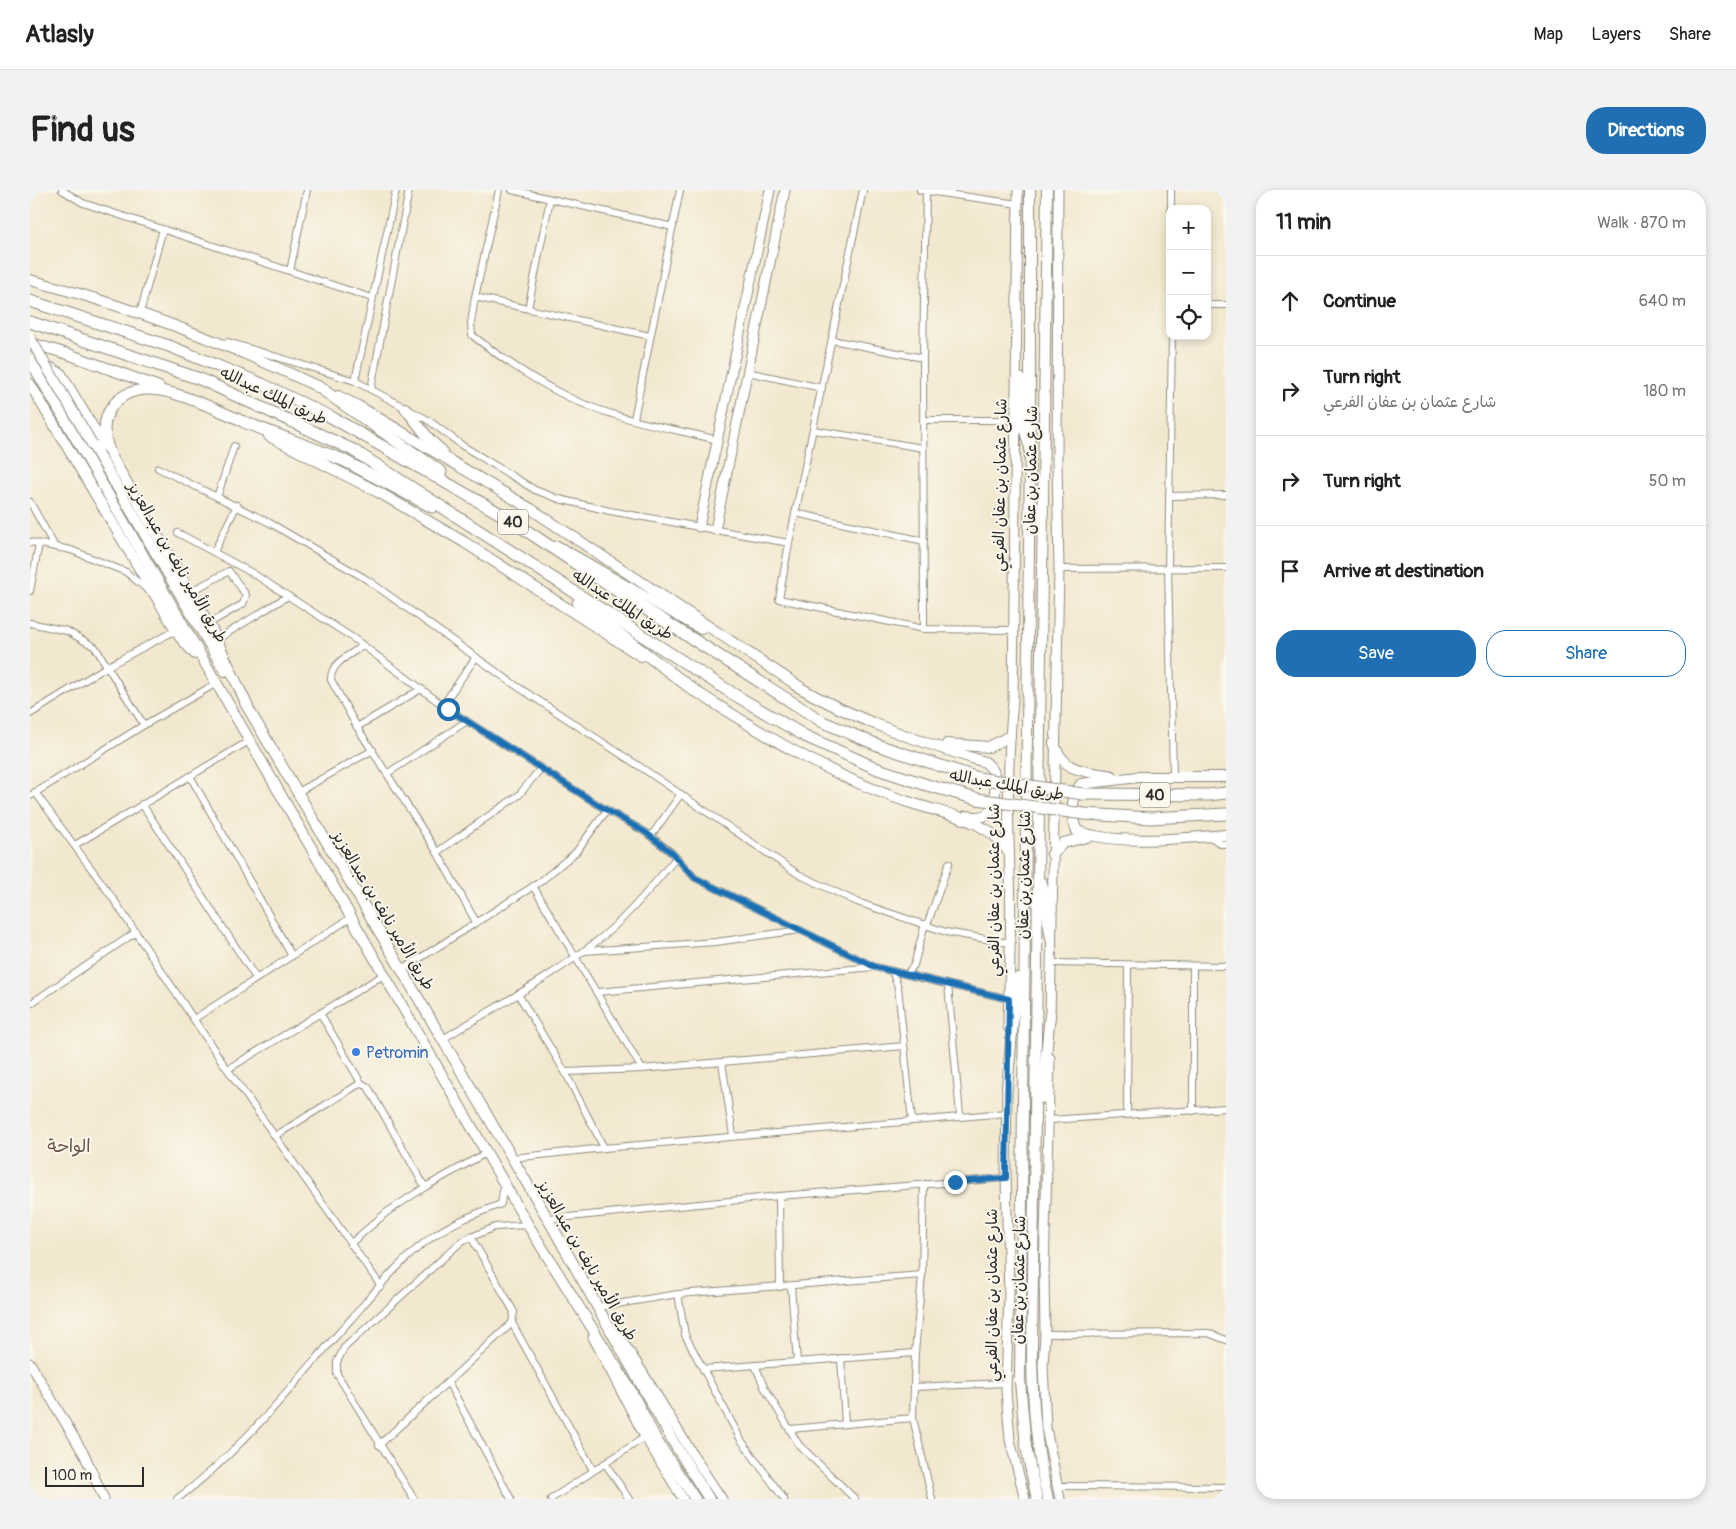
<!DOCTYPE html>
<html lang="en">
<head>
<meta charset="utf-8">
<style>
  :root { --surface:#fff; --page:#f2f2f2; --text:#222; --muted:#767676; --line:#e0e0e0; --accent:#1f6fb2 }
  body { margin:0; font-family:Pangolin,"Playpen Sans Arabic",sans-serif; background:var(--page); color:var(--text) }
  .controls { position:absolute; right:15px; top:15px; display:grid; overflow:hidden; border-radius:10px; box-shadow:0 2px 8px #0003 }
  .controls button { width:45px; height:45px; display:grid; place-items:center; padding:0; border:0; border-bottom:1px solid var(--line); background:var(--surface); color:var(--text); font:25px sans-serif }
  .scale { position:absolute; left:15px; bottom:12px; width:99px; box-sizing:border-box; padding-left:5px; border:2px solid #2b2b2b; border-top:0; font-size:14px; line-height:18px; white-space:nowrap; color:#2b2b2b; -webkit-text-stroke:4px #fbf7ec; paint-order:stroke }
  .stop { position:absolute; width:15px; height:15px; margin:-11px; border:4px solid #1f6fb2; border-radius:50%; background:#fff }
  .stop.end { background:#1f6fb2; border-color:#fff; box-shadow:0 1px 5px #0008 }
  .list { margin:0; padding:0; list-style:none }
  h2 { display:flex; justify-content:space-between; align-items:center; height:65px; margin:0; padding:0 20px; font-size:21px }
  h2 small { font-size:16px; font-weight:400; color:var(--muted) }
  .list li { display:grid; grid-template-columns:32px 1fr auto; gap:15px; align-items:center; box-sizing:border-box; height:90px; padding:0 20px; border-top:1px solid var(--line) }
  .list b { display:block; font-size:19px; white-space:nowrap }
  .list p { margin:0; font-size:16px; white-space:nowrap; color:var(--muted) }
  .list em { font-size:16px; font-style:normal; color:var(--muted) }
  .actions { display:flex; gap:10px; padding:15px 20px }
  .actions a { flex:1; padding:11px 0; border:1px solid var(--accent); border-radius:20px; text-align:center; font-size:18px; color:var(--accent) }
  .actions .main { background:var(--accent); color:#fff }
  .icon { flex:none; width:28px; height:28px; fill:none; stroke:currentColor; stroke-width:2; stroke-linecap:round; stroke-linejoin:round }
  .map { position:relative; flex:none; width:1196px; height:1309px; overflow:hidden; border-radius:20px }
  header { display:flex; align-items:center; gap:30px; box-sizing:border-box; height:70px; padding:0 25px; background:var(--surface); border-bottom:1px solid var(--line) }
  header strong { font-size:24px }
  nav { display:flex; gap:28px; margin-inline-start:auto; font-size:18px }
  .intro { display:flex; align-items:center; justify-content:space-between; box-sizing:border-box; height:120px; padding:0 30px }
  h1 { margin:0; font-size:35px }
  .button { padding:12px 22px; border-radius:20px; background:var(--accent); color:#fff; font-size:18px; font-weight:700 }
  main { display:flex; gap:30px; padding:0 30px }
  aside { flex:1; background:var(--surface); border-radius:20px; box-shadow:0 2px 8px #0003 }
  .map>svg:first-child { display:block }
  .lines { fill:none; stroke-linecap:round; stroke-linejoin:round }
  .street-casing { stroke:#8e8a7d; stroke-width:8 }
  .secondary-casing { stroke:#8e8a7d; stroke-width:11 }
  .primary-casing { stroke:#8e8a7d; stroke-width:12 }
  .highway-casing { stroke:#8e8a7d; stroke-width:13 }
  .street { stroke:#fff; stroke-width:6 }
  .secondary { stroke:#fff; stroke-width:9 }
  .primary { stroke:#fff; stroke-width:10 }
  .highway { stroke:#fff; stroke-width:11 }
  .primary-bridge-casing { stroke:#8e8a7d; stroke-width:12; stroke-linecap:butt }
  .highway-bridge-casing { stroke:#8e8a7d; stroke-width:13; stroke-linecap:butt }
  .primary-bridge { stroke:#fff; stroke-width:10 }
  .highway-bridge { stroke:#fff; stroke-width:11 }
  .route { stroke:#1f6fb2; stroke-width:6 }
  .shop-dot { fill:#3f7fe0; stroke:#fbf7ec; stroke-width:2 }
  .labels { text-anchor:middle; stroke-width:4; stroke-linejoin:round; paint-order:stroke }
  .shield { fill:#fbf7ec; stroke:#696865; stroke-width:1 }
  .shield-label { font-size:15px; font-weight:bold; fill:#2b2b2b }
  .street-label { font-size:16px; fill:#2b2b2b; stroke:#fbf7ec }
  .shop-label { font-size:16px; fill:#366cbe; stroke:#fbf7ec; text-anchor:start }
  .neighbourhood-label { font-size:18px; fill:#6b5343; stroke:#fbf7ec }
</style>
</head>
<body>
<header>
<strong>Atlasly</strong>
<nav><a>Map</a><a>Layers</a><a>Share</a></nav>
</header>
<div class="intro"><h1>Find us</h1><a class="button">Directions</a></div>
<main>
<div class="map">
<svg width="1196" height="1309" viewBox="0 0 1196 1309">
  <rect width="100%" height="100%" fill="#fbf7ec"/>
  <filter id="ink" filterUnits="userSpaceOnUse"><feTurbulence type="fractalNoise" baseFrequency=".02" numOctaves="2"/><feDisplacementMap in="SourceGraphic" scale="10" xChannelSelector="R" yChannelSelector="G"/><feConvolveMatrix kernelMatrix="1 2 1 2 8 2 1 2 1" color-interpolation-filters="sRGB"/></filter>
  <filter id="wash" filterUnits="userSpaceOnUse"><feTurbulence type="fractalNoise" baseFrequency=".0096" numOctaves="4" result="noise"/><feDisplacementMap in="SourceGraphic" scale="20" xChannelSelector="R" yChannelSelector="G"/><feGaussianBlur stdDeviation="1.12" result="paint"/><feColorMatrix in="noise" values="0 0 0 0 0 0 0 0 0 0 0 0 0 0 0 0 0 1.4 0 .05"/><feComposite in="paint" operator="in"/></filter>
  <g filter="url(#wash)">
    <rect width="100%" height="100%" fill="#f2e8cf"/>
  </g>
  <g filter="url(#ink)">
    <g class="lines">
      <!-- street casing -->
      <g class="street-casing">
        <g id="street">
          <path d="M32,0l21,13 289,95"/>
          <path d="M469,0l-24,107 -4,26 1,12c29,23 60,44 92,60 47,24 103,32 154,45"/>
          <path d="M482,0l161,37"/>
          <path d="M833,0l-74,353 -10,56 145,30 89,1"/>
          <path d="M890,0l98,14"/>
          <path d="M1141,0v19"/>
          <path d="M260,81l17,-81"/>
          <path d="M445,107l175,39"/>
          <path d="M1177,115h19"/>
          <path d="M498,119l22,-110"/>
          <path d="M110,123l23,-84"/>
          <path d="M1142,146l-4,231 5,209"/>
          <path d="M802,150l91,18"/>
          <path d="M198,152l127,39 41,-191"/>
          <path d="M717,182l75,16"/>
          <path d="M325,191l73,39 35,26 72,44 24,9 51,12 179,32"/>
          <path d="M341,199l38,-199"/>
          <path d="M604,229l46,-229"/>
          <path d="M893,230h92"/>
          <path d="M783,240l110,18"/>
          <path d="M128,278l112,55 96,56 149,106 127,83 156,106 59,28 89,30 63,11"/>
          <path d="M1139,306l57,-1"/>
          <path d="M187,307l17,-51"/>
          <path d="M0,312l25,45"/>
          <path d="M765,323l129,28"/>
          <path d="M148,343l76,41 99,64 95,71 152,97 45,26 27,21 23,25 180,89 134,32"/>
          <path d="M0,352l41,8 55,22 24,20"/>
          <path d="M184,362l23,-47"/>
          <path d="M1029,379l167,-1"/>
          <path d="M0,401l9,-47"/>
          <path d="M160,402l39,-21 17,24 -3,9 -35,20"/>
          <path d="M0,433l37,8 28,16 49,78"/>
          <path d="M894,439l-1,-271 3,-167"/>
          <path d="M186,450l72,-44"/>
          <path d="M333,456c-12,8 -33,17 -32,34l26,47 80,125 39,70"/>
          <path d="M413,515l33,-48"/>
          <path d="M0,524l78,-48 68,-36"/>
          <path d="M327,537l64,-38"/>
          <path d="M358,583l79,-52"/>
          <path d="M160,586l102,180"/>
          <path d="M5,602l77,105 111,166 158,223"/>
          <path d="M268,602l75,-42"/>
          <path d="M0,606l114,-71 73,-42"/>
          <path d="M112,614l114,174"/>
          <path d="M621,646l30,-42"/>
          <path d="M1181,647l10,7h5"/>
          <path d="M45,655l174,-104"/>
          <path d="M407,662l82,-57 22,-27"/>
          <path d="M503,696l109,183"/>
          <path d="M897,735l22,-62"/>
          <path d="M554,761l132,-9 84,-12"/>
          <path d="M1021,773l175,3"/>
          <path d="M373,779l137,-87 36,-30 31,-42"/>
          <path d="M862,781l6,16 14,134"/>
          <path d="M877,784l7,-9 11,-41"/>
          <path d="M918,795l12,130"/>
          <path d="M567,802l277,-25"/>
          <path d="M488,804l47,78 39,76"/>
          <path d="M0,814l106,-72"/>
          <path d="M290,823l41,70 7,4 57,100"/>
          <path d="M164,829l158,-102"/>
          <path d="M413,849c50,-31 102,-58 149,-94 32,-24 58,-56 84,-87"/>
          <path d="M692,872l11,74"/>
          <path d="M198,879l157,-95"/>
          <path d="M535,882l77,-3 262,-23"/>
          <path d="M1163,921v-145"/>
          <path d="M1097,925l1,-150"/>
          <path d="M1019,930l177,-12"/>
          <path d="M245,946l86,-53"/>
          <path d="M483,968l91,-10 402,-35"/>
          <path d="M894,994l-2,91 -7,78 -2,65 19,81"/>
          <path d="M749,1006l1,91"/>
          <path d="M518,1029l231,-23 227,-18"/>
          <path d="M320,1054l37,-32 38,-25 61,-34"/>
          <path d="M761,1096l6,76"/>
          <path d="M648,1104l7,41 56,105 43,59"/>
          <path d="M568,1117l80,-13 244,-19"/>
          <path d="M482,1133l81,147"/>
          <path d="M1015,1144l163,-1 18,7"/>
          <path d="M811,1168l4,66"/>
          <path d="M725,1175l9,22 35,58 56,54"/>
          <path d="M673,1179l212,-16"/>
          <path d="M418,1192l63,117"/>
          <path d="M884,1197l92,-4"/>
          <path d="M760,1239l123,-11"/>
          <path d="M349,1255l133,-122 2,-11 -43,-75"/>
          <path d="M575,1273l24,36"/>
          <path d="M1027,1296l169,1"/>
          <path d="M147,1309c67,-50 120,-120 176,-182 24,-28 49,-59 79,-80 21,-15 46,-24 69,-33l3,-20"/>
          <path d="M384,1309l-77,-125v-12l7,-14 118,-107 33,-14 33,-2"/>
          <path d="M521,1309l94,-62"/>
        </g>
      </g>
      <!-- secondary casing -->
      <g class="secondary-casing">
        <g id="secondary">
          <path d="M991,188l3,51 4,15"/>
          <path d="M669,337l71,-337"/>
          <path d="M685,340l70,-340"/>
          <path d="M1020,830l9,-451 -2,-107 1,-272"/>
          <path d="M978,837c1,-50 4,-102 2,-152 -2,-59 -3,-115 3,-174l5,-511"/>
          <path d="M1020,868l-6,213 1,63 -2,31 3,63 14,71"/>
          <path d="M977,892l-1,96 3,116 -3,96 4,50 15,59"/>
          <path d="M586,1142c38,54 68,113 106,167"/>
          <path d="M563,1147l52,100 38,62"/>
          <path d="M0,1173l55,93 19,43"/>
        </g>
      </g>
      <!-- primary casing -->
      <g class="primary-casing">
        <g id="primary">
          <path d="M1000,0v263l-10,928 6,66 11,52"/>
          <path d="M1017,0l-15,1157c0,51 3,102 16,152"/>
          <path d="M0,90c102,27 200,64 295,110"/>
          <path d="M0,153l38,11 91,33"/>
          <path d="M12,179l9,-1 10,6 43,72"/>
          <path d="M0,194l150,253 15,17"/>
          <path d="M308,206l20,10 173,103 269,178"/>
          <path d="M375,218l25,32 12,11"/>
          <path d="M239,246l111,57 84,49 177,114"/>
          <path d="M62,254l133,227"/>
          <path d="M52,259l446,776 102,164 27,52 38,58"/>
          <path d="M527,356l144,83"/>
          <path d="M765,495c58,34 125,57 190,77 2,2 7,6 8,9 4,9 3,39 -7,44 -6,3 -14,2 -20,1"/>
          <path d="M659,497c73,47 148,94 232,119 33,10 69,15 88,47"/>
          <path d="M215,513l303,516 126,224 35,56"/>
          <path d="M218,517l-36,-77 -99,-171c-8,-17 -13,-35 -2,-51 24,-34 70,-13 100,-1 13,6 26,11 39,18"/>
          <path d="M1024,553c9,30 31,28 58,33"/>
          <path d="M917,554l42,3 21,-11"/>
          <path d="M1196,587h-88l-57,7c-10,13 -11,32 -4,47 40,15 106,7 149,4"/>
          <path d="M1022,664l11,-11 28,-7"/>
          <path d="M1012,693l9,56"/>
          <path d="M977,898l10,-110"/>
          <path d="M1012,908l8,-84"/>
        </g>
      </g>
      <!-- highway casing -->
      <g class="highway-casing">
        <g id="highway">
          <path d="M0,111l139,45 93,38 69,33 175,100 105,70 212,135 57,24 98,32"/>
          <path d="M0,132l170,57 153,71 382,245 70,41 73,33 49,16 50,14"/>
          <path d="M287,196l124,86"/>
          <path d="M214,232l99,38 89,47"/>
          <path d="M548,413l117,88"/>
          <path d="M1053,604l125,1 18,-2"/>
          <path d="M1054,624l67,4 75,-4"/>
        </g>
      </g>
      <!-- street -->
      <use href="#street" class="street"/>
      <!-- secondary -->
      <use href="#secondary" class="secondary"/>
      <!-- primary -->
      <use href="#primary" class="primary"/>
      <!-- highway -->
      <use href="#highway" class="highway"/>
      <!-- primary-bridge casing -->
      <g class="primary-bridge-casing">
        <g id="primary-bridge">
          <path d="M0,148l62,106"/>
          <path d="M0,170l52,89"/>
        </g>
      </g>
      <!-- highway-bridge casing -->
      <g class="highway-bridge-casing">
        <g id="highway-bridge">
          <path d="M948,588l105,16"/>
          <path d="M947,609l107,15"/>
        </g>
      </g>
      <!-- primary-bridge -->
      <use href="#primary-bridge" class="primary-bridge"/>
      <!-- highway-bridge -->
      <use href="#highway-bridge" class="highway-bridge"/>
    </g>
  </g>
  <g class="lines" filter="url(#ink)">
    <!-- route -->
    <path class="route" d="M418,519l152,97 45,26 27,21 23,25 180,89 134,32 -3,179 -51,4"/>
  </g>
  <!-- markers -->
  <circle class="shop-dot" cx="326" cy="862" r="5"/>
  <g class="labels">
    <!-- shield labels -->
    <g class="shield">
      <rect x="468" y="319.5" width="30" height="25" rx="4"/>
      <rect x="1110" y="592.5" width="30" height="25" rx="4"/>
    </g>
    <g class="shield-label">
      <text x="483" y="337">40</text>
      <text x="1125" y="610">40</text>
    </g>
    <!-- street labels -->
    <g class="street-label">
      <text transform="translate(244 205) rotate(25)" y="6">طريق الملك عبدالله</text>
      <text transform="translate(1000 280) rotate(-89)" y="6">شارع عثمان بن عفان</text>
      <text transform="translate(969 295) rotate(-89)" y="6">شارع عثمان بن عفان الفرعي</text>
      <text transform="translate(148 372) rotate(60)" y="6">طريق الأمير نايف بن عبدالعزيز</text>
      <text transform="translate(593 414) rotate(33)" y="6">طريق الملك عبدالله</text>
      <text transform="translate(977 594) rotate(10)" y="6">طريق الملك عبدالله</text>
      <text transform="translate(993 685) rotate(-89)" y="6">شارع عثمان بن عفان</text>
      <text transform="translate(963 700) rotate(-90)" y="6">شارع عثمان بن عفان الفرعي</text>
      <text transform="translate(354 720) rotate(59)" y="6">طريق الأمير نايف بن عبدالعزيز</text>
      <text transform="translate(558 1070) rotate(60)" y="6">طريق الأمير نايف بن عبدالعزيز</text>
      <text transform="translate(988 1090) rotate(-89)" y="6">شارع عثمان بن عفان</text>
      <text transform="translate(961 1105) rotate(-90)" y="6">شارع عثمان بن عفان الفرعي</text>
    </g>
    <!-- shop labels -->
    <g class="shop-label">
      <text x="336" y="868">Petromin</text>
    </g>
    <!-- neighbourhood labels -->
    <g class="neighbourhood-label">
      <text x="39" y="962">الواحة</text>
    </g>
  </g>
</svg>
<div class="controls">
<button>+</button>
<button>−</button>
<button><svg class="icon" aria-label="locate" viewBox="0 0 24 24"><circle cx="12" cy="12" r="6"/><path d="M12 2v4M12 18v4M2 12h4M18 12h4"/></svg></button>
</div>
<div class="scale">100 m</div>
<div class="stop" style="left:418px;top:519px"></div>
<div class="stop end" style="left:925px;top:992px"></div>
</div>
<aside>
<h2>11 min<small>Walk · 870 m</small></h2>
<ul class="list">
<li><svg class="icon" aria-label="ahead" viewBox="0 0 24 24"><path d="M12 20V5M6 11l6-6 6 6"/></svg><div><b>Continue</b></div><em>640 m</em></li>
<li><svg class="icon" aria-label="right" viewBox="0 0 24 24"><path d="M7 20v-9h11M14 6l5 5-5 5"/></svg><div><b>Turn right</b><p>شارع عثمان بن عفان الفرعي</p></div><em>180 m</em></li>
<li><svg class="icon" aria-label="right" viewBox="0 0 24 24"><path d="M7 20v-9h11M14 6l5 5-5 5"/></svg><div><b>Turn right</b></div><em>50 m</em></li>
<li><svg class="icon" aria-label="arrive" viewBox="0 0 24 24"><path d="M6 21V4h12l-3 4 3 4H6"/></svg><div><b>Arrive at destination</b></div></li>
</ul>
<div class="actions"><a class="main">Save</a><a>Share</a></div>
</aside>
</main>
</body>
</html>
